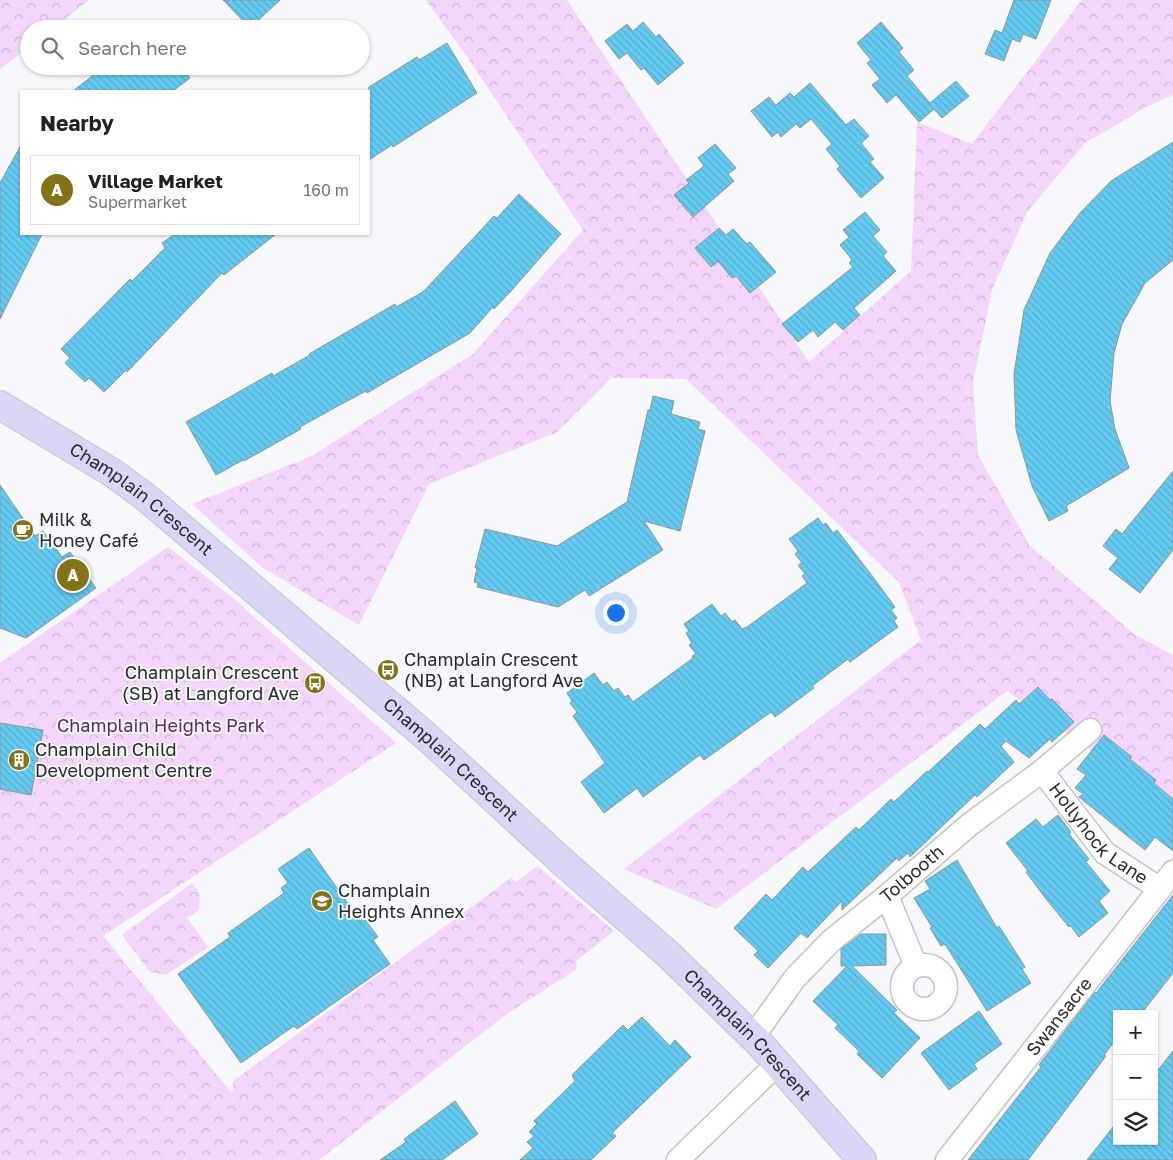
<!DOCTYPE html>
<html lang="en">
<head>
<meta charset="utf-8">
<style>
  :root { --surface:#fff; --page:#f2f2f2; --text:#202124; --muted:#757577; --line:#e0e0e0; --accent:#837314 }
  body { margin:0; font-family:"Golos Text",sans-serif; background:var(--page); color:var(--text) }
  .controls { position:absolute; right:15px; bottom:15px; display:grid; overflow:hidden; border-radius:0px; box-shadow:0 1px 4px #0004 }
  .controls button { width:45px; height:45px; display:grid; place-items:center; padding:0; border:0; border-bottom:1px solid var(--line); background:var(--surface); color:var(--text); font:25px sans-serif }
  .you { position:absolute; left:615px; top:612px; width:18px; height:18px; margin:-12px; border:4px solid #fff; border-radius:50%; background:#1a73e8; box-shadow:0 0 0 8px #1a73e833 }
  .badge { display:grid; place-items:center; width:32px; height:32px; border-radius:50%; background:var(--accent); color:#fff; font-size:16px; font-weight:700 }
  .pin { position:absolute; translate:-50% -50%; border:2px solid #fff; box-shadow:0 1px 5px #0006 }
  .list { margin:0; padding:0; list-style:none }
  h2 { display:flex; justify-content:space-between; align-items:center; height:65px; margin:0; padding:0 20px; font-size:21px }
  h2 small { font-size:16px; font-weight:400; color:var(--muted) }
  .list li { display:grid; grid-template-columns:32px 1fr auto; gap:15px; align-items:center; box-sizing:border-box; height:70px; margin:0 10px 10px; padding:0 10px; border:1px solid var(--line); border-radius:0px }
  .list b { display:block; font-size:19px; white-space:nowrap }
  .list p { margin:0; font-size:16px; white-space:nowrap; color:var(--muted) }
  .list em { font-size:16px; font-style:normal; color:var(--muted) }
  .icon { flex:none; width:28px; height:28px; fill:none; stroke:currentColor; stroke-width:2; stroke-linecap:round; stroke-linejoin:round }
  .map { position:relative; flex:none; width:1173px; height:1160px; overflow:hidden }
  .search { position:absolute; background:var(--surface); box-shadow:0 1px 4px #0004; left:20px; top:20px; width:350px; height:55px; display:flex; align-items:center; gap:12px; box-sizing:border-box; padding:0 18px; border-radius:28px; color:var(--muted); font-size:19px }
  .panel { position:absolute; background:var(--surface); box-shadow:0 1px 4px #0004; left:20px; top:90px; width:350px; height:145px; border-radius:0px }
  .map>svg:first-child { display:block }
  .forest { fill:url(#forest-crowns) }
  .building { fill:url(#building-back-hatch); stroke:#919596 }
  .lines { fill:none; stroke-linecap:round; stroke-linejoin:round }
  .street-casing { stroke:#c3c5c8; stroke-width:25 }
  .secondary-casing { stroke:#c3c5c8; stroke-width:30 }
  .street { stroke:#fff; stroke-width:22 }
  .secondary { stroke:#dbd6f5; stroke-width:28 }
  .labels { text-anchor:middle; stroke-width:4; stroke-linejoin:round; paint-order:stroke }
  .street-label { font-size:18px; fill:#2a2a2c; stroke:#f6f8fb }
  .poi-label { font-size:18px; fill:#2a2a2c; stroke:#f6f8fb; text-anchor:start }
  .park-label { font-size:18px; fill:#622271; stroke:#f6f8fb }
</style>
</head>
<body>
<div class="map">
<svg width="1173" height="1160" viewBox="0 0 1173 1160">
  <defs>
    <pattern id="forest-crowns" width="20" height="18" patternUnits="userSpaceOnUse" patternTransform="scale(1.25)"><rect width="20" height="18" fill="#f4d5fb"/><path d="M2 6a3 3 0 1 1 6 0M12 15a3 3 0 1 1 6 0" fill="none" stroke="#d1b7d7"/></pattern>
    <pattern id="building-back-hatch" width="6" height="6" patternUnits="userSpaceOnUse" patternTransform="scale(1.25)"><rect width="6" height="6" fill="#63cbf1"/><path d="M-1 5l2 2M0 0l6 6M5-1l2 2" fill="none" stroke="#56aecf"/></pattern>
  </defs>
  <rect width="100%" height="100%" fill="#f6f8fb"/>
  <!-- forest -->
  <g class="forest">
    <path d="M0,0h89l-37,29h-23v18l-29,22z"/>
    <path d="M426,0h141l242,362 102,-91 6,-149 55,22 110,-144h91v95l-25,11 -63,37 -58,69 -35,78 -19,93 5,72 52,91 104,88 39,21v153l-166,-117 -291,218 -92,-40 297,-229 -22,-58 -213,-203 -75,-1 -54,54 -128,52 -70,141 -96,-57 -71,-64 120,-48 161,-102 110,-124 -115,-172z"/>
    <path d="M168,547l65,51 163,145 -293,193 128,156 2,-1v-10l278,-203 5,4 21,-16 77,65 -37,29 -1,10 -68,43 -189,147h-319v-497z"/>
    <path d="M192,883l8,11 -1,16 -12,8 21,29 -42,28 -16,-3 -28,-37z"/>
  </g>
  <!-- building -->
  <g class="building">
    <path d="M223,0h57l-30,28z"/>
    <path d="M1014,0h37l-15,39 -13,-5 -3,8 -8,-3 -8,22 -19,-7 10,-24 7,3z"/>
    <path d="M643,22l13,15 3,-3 25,29 -26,22 -14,-17 -3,2 -14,-17 -8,6 -14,-18 22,-17 6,7z"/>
    <path d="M881,22l22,26 -4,4 15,18 -7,6 23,27 26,-22 13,15 -27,22 -8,-9 -15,13 -23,-27 -9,8 -15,-18 8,-6 -13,-16 4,-3 -14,-17z"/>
    <path d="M447,43l30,50 -84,54 -1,-2 -23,15v-73l48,-30 2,3z"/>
    <path d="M105,66h76l9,12 -17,13h-100z"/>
    <path d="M810,83l36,42 8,-6 15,17 -8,7 13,16 -4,3 14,16 -23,20 -24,-29 3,-3 -14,-17 6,-5 -21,-25 -11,9 -4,-4 -15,13 -3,-5 -6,5 -21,-26 18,-14 7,8 14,-12 4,4z"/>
    <path d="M1173,142v118l-28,23 -23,41 -8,29 -4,48 5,28 14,39 -63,38 2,5 -19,10 -17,-35 -16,-56 -2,-56 10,-64 26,-57 30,-40 31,-32z"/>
    <path d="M715,144l21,24 -8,6 6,7 -41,36 -19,-22 15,-12 -3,-3 18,-14 -6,-8z"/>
    <path d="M21,145v89h21l-42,85v-136z"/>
    <path d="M519,194l42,40 -50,57 -17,18 -1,-2 -23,26 -103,60 -1,-2 -28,15 -38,21 1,2 -57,32 -1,-1 -27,15 -30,-53 86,-49 1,3 37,-21 -1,-1 86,-50 1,3 27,-15 71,-76 3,2z"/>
    <path d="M865,212l15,18 -7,6 14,16 -4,4 13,15 -42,37 6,7 -17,15 -8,-8 -17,15 -5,-7 -15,12 -16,-18 71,-57 -4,-4 3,-3 -12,-15 9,-8 -6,-7z"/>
    <path d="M719,228l7,7 7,-6 14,15 3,-2 26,30 -26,21 -14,-17 -4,2 -14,-17 -7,6 -16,-19z"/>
    <path d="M175,234h101l-52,41 -2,-2 -95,99 -1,-2 -22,22 -15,-14 -4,4 -20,-19 5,-5 -9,-9 69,-70 2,2 33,-33 -3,-5z"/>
    <path d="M653,396l21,5 -3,13 29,8 -2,7 7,2 -25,100 -36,-10 19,29 -74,46 -4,-6 -27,17 -81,-20 1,-4 -4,-1 3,-14h-2l10,-39 72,17 70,-44 21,-92h2z"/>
    <path d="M1173,471v79l-33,43 -31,-24 9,-11 -15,-12 13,-17 6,5z"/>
    <path d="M0,485l35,51 8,-5 19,26 8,-5 26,36 -70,50 -26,-10z"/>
    <path d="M818,518l5,7 3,-2 7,10 4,-3 36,47 22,30 -4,3 6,8 -3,3 4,6 -48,35 -2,-3 -36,27 2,2 -39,29 -4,-5 -67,48 -4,-5 -57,42 -6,-9 -33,25 -23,-31 24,-19 -32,-47 4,-4 -7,-9 2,-2 -5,-8 27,-20 9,12 4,-3 7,9 4,-3 7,9 3,-2 5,7 60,-44 -1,-2 4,-2 -7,-9 3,-2 -6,-10 3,-2 -5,-7 28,-20 9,12 4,-3 7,9 3,-2 7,9 5,-2 60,-44 -5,-7 3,-2 -7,-9 4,-2 -7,-9 3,-3 -9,-12z"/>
    <path d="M1038,687l12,13 2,-1 22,23 -22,20 -2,-3 -21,19 -23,-17 -5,5 13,16 -37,35 -2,-2 -65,62 -2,-4 -9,8 -2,-3 -55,52v-9l-35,37 -6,-5 -33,35 -14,-13 4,-4 -24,-23 32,-34 6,6 31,-33 5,5 48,-45 3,3 32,-31 3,3 33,-31 1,1 52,-48 5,5 31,-29 3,4z"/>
    <path d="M0,723l43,7 -12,65 -31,-6z"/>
    <path d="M1104,735l28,22 -2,2 26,21 -2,3 19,16v52l-18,-14 -10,13 -66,-53 4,-3 -8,-6 11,-13 -9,-6z"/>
    <path d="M1058,815l13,17 -2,2 20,25 -3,3 24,29 -11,10 9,12 -29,24 -9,-12 -1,2 -23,-28 -20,-27 2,-1 -22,-28 30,-24 7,8z"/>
    <path d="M309,848l51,73 4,-3 14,19 -5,3 17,24 -93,65 -3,-3 -53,37 -63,-89 52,-37 -2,-4 56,-40 -3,-5 7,-5 -10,-14z"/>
    <path d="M957,860l40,68 2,-2 26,41 -3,2 9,14 -44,28 -42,-67 -4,2 -11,-18 2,-1 -18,-29 16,-9 -5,-8z"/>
    <path d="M1173,895v78l-32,41h-24v24l-13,17 2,1 -78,104h-60l73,-93 -2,-2 29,-38 27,-35 1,1z"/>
    <path d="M861,934h25v31l-34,1 45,44 -3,3 26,25 -38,40 -25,-24 2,-3 -24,-23 3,-3 -25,-24 34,-35h-6v-17z"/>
    <path d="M979,1011l23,33 -28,20 3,5 -28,21 -28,-37z"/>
    <path d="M642,1017l28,29 5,-6 16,17 -79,76 4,3 -25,24h-71l13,-12 -6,-6 7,-6 -5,-4 8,-8 -3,-3 41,-40 -3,-6 51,-50 5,5z"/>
    <path d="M1173,1051v109h-86l30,-38v19h37v-66z"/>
    <path d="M455,1101l23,33 -36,26h-62l26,-18 -2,-3z"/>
  </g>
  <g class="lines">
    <!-- street casing -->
    <g class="street-casing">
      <g id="street">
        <path id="s1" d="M1042,771l63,82 55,36"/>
        <path d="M887,896l29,70"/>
        <circle cx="924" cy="987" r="22"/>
        <path id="s2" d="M753,1037l42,-59 37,-38 55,-44 82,-71 73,-54 48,-41"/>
        <path d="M678,1160l100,-97"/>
        <path id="s3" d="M947,1160l226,-288"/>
      </g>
    </g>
    <!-- secondary casing -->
    <g class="secondary-casing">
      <g id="secondary">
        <path id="s4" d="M0,405l113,68 35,26 279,238 139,128 104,91 90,88 102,116"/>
      </g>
    </g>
    <!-- street -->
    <use href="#street" class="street"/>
    <!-- secondary -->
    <use href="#secondary" class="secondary"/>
  </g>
  <!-- icons -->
  <defs>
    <g id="cafe-disc" transform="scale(1.125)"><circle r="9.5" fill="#837314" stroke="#f6f8fb"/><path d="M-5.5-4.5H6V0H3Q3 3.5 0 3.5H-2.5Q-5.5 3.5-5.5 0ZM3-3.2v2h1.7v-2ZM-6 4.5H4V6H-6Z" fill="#fff"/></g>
    <g id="bus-disc" transform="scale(1.125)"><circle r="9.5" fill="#837314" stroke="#f6f8fb"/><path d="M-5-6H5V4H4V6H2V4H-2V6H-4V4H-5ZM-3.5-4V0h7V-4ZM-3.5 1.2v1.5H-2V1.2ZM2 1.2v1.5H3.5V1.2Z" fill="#fff"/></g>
    <g id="building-disc" transform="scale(1.125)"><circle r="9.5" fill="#837314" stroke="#f6f8fb"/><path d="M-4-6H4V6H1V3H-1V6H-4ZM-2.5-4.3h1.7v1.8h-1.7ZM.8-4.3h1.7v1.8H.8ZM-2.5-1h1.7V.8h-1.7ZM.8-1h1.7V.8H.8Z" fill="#fff"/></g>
    <g id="school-disc" transform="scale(1.125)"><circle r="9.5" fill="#837314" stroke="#f6f8fb"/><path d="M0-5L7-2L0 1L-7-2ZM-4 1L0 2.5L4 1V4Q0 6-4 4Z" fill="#fff"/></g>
  </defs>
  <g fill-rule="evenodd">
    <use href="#cafe-disc" x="23" y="530"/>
    <use href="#bus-disc" x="388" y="670"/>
    <use href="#bus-disc" x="315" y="683"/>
    <use href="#building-disc" x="19" y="760"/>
    <use href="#school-disc" x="322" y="901"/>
  </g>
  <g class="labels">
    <!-- street labels -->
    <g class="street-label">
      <text dy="6" stroke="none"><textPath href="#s4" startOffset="170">Champlain Crescent</textPath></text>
      <text dy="6" stroke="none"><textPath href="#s4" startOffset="575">Champlain Crescent</textPath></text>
      <text dy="6" stroke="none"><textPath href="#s1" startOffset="85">Hollyhock Lane</textPath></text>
      <text dy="6" stroke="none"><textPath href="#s2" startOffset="229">Tolbooth</textPath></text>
      <text dy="6" stroke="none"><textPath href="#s3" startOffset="182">Swansacre</textPath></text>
      <text dy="6" stroke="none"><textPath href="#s4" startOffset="980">Champlain Crescent</textPath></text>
    </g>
    <!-- poi labels -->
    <g class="poi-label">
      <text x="39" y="526">Milk &amp;<tspan x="39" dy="21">Honey Café</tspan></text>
      <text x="404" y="666">Champlain Crescent<tspan x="404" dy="21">(NB) at Langford Ave</tspan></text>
      <text x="299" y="679" text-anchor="end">Champlain Crescent<tspan x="299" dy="21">(SB) at Langford Ave</tspan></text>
      <text x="35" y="756">Champlain Child<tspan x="35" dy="21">Development Centre</tspan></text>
      <text x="338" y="897">Champlain<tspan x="338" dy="21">Heights Annex</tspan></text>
    </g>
    <!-- park labels -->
    <g class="park-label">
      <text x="161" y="732">Champlain Heights Park</text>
    </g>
  </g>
</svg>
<div class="controls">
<button>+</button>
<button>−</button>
<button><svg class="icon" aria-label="layers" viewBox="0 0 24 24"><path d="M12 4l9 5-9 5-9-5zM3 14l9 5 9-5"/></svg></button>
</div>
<div class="you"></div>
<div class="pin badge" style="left:73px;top:575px">A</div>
<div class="search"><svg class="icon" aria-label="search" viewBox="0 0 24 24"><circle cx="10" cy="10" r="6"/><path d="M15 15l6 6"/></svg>Search here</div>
<section class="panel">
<h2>Nearby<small></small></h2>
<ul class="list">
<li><span class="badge">A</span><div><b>Village Market</b><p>Supermarket</p></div><em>160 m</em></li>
</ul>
</section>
</div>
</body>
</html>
